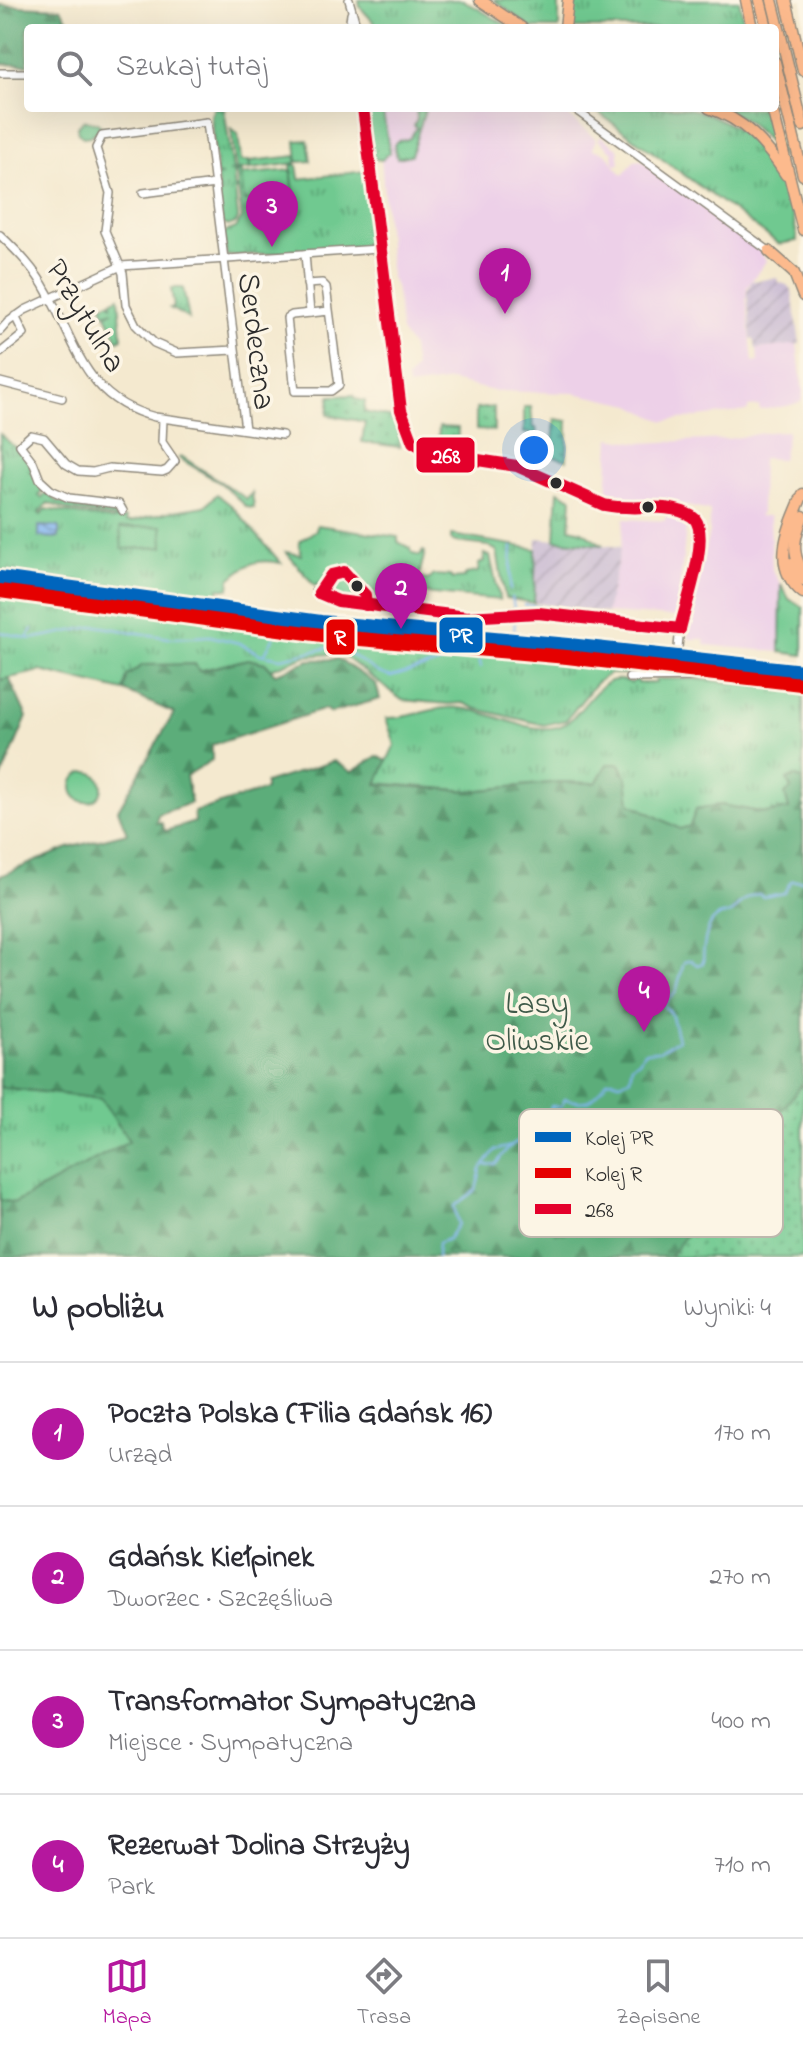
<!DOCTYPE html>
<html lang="pl">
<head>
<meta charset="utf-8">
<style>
  :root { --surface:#fff; --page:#f7f7f7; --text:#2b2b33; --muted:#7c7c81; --line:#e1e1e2; --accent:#b5179e }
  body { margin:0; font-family:"Indie Flower",sans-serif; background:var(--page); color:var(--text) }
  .you { position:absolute; left:534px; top:450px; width:28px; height:28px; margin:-20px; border:6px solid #fff; border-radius:50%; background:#1a73e8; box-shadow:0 0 0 12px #1a73e833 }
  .badge { display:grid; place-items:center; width:52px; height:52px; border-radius:50%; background:var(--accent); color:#fff; font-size:26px; font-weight:700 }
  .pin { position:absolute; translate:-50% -66px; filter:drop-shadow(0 2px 4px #0008) }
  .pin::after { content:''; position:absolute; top:42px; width:28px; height:24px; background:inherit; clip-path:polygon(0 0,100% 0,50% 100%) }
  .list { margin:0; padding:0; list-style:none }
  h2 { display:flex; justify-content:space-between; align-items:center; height:104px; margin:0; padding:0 32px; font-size:34px }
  h2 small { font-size:26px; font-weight:400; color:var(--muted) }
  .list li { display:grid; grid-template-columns:52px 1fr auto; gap:24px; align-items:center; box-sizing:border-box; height:144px; padding:0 32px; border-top:2px solid var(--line) }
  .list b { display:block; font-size:30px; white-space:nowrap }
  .list p { margin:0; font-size:26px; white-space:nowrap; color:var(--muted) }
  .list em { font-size:26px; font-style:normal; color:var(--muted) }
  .icon { flex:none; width:44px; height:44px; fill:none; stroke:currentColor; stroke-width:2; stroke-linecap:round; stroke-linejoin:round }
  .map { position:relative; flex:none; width:803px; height:1257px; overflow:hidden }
  .search { position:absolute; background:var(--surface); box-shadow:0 8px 32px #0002; left:24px; right:24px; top:24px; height:88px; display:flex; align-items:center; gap:20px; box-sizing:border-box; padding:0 28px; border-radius:8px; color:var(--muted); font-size:30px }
  .sheet { height:680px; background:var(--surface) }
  nav { display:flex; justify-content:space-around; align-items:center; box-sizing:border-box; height:112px; border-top:2px solid var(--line); background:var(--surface); font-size:22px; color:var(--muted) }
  nav a { display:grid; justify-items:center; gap:4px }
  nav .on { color:var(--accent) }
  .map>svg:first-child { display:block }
  .built { fill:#edd0e8 }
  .industrial { fill:url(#industrial-furrows) }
  .grass { fill:url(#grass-tufts); stroke:#4d7a5e; stroke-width:2 }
  .forest { fill:url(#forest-firs); stroke:#436c52; stroke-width:2 }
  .garden { fill:url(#garden-dots); stroke:#4d7a5e; stroke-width:2 }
  .pitch { fill:#6fc990; stroke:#4d7a5e; stroke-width:2 }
  .water { fill:url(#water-waves); stroke:#56708e; stroke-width:2 }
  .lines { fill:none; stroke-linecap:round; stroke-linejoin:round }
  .stream { stroke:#82b6f0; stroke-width:2 }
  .minor-casing { stroke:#908a7d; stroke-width:10 }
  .highway-casing { stroke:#908a7d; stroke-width:13 }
  .minor { stroke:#fff; stroke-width:7 }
  .highway { stroke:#fcba8d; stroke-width:10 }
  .bus-1-casing { stroke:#fcf5e5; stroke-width:18 }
  .bus-1 { stroke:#e4002b; stroke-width:12 }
  .rail-1-casing { stroke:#fcf5e5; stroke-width:20 }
  .rail-2-casing { stroke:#fcf5e5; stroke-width:20 }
  .rail-1 { stroke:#0065bd; stroke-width:14 }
  .rail-2 { stroke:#e50000; stroke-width:14 }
  .bus-dot { fill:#2b2b2b; stroke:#fcf5e5; stroke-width:3 }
  .labels { text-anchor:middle; stroke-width:7; stroke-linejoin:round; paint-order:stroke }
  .street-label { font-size:32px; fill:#2b2b2b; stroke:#fcf5e5 }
  .park-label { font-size:32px; fill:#3f5a49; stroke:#fcf5e5 }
  .key { fill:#fcf5e5; stroke:#bdb8ad; stroke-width:2 }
  .key-label { font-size:22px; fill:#2b2b2b }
  .line-badge { stroke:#fcf5e5; stroke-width:3 }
  .badge-label { font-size:22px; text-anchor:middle; font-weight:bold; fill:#fff }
</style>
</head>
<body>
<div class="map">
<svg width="803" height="1257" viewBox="0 0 803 1257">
  <defs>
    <pattern id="industrial-furrows" width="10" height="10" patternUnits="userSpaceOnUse" patternTransform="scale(2)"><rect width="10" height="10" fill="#ccbed4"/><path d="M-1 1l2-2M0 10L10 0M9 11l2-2" fill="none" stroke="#afa3b6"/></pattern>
    <pattern id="grass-tufts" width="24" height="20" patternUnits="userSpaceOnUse" patternTransform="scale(2)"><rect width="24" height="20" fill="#6fc990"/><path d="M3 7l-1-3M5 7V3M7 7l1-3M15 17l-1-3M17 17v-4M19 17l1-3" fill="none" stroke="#5ba376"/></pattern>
    <pattern id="forest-firs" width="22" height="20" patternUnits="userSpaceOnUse" patternTransform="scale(2)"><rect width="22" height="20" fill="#5bad7a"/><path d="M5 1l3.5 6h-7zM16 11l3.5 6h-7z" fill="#4b8d64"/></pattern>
    <pattern id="garden-dots" width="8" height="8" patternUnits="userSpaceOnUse" patternTransform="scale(2)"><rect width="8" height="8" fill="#6fc990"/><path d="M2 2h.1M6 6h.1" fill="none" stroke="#5ba376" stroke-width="1.8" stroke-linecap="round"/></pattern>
    <pattern id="water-waves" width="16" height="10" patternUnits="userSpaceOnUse" patternTransform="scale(2)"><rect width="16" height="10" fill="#82b6f0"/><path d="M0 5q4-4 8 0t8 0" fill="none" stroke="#6b94c3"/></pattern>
  </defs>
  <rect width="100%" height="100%" fill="#fcf5e5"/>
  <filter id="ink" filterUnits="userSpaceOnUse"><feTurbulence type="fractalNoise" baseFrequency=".0125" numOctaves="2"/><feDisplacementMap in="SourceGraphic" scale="16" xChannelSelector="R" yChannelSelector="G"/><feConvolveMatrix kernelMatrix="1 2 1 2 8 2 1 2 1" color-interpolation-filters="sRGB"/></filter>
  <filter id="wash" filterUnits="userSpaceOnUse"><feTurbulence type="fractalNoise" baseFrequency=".006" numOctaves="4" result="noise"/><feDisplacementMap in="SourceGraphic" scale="32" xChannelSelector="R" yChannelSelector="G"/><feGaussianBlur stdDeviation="1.8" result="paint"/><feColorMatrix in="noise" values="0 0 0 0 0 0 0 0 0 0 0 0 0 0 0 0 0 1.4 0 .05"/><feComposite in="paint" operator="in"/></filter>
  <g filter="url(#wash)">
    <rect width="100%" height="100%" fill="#f4e9cf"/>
    <!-- built -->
    <g class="built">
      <path d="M377,108h181l38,31 -3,10 13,4 8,11 -1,-12 -15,-12 3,-4 17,12 2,16 -6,1 9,10 11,-14 7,-1 118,89 7,12 -19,26 -1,10 7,65h5l-1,-13 40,-5 6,49 -2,9 -14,4 -27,4 -1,-4 -11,1v4l-83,10 -11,-4 -22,-12 -58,-12 -80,-2 -43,-10 -43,6 -1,-8 8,-10 -3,-22 -11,-15 -5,-45 -5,-8z"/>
      <path d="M788,431l-6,28 -20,-1 -1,55 -3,3h12l2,54 9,14 -1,68 -74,-7 -2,-6h-15l-1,-15 21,-92 1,-21 -27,-6 -56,-2 -20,-3 3,-62 31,5 23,-1 64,-3 41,-7z"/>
      <path d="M666,515l16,2 4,11 -9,89 -71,-4 15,-66 3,-28 41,2z"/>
    </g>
    <!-- industrial -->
    <g class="industrial">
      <path d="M777,278l1,4 9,3 5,6 8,53 -44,5 -2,-10h-3l-4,-48 5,-10z"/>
      <path d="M537,538l84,9 -15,66 -72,-10z"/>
    </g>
    <!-- grass -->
    <g class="grass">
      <path d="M359,0h104l48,28h-132l-19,-21z"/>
      <path d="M494,0h65v28h-28z"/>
      <path d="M578,0h161l6,28h-174v-14z"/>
      <path d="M214,108h10l9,63 -4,1h4l5,46 -2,5 -8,3 -6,-3 -5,-46 5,-2 -5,1 -6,-60z"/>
      <path d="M367,108h15l8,44 -8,8 -7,-1 -3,-4z"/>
      <path d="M416,108l9,2 -14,45 -14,3 -3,-13 3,-4c19,-2 11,-4 20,-13l-3,-3 3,-6z"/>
      <path d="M592,108c30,0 61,-3 92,0 32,3 79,33 94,62 10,21 17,49 19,71l-18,3z"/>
      <path d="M720,108h49l12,49c-18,-23 -33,-39 -61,-49z"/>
      <path d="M84,120l13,3 5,4 -12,9 -7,1 -5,-4 -1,-7z"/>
      <path d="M231,129l7,5 3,27h8l1,8 -14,1z"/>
      <path d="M296,156v7l-45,6v-8z"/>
      <path d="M291,165h6l2,14 66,-8 9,69 -9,8 -138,8 -4,-23 13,-5 6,-10 -6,-46 5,-1 4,30 49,-6z"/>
      <path d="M171,288h12l6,31 -19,-11 4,-1z"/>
      <path d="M119,297l3,41 -4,2 -12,-25 7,-4 -8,3 -3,-8 7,-4 4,4 -2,-5z"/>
      <path d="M524,407h7l2,20 3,1 1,6 -13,-1z"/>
      <path d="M0,434l28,25 15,30 -4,7 3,2 4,-5 12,9 62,9 1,3 -5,4 -48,-8 -20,-7 -9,10 2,2 5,-6 66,11 14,-2v4h5l37,-10 37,-6 12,-12 15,12 49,57c-24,-5 -33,0 -51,16l-1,10 -10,-1 -2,13 -217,-30z"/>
      <path d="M181,456l66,43 5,-6 2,15 -7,-1 -25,-23 -43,-26z"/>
      <path d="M558,491l14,7 -2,30 12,3 21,14 -48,-5z"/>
      <path d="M317,525l81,12v5l12,6 3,6 7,2 3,-5 2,1 -6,24 6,4 5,-1 3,-4 17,1 3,3 11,-1 2,-4 12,-2 1,-8 6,-3 -1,-7 6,2 10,44 -101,-9 -1,4 -9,2 -2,5 -8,-1c-15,-14 -25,-41 -50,-30l-8,12 -6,3 -29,-34 15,3 -2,-13 17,-12z"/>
      <path d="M451,535l85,14 -2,54 -29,-5 -8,-47 -9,-5 -32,-4 -5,-2z"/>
      <path d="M338,574l9,3 14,17 -3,7 -18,-3 -10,-6 -2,-9z"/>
      <path d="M0,582l338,45 37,6v4l22,2v-4l65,6 1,-2 209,21 -1,6 -8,8h-54l-13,9 -30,37 -22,5 -67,-16 -14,-6 -15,1 -46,-4 -57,-43 -12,-3 -28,2 -34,13 -6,-6 -17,-4 -50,12 -71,5 -3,15 -83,-20 -41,9z"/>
      <path d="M781,584l8,15 14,8v48l-23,-3z"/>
      <path d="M680,661l123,14v10l-116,-11 -6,-4z"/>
      <path d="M637,679l1,4h18v-4h40l107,11v90l-8,-4 -6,33 -23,4 -45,-8 -25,4 76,259 25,27 -9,13 -74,-17 -472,166 354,-473 -36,-2 -89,9 -95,-8 19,-38 -9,-27c25,1 50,-13 74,-10 31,3 66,26 97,19 28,-7 40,-61 74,-44z"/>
      <path d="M0,1087l101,12 29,43 -115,61 -15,-3z"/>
    </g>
    <!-- forest -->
    <g class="forest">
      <path d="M0,5l61,3 11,20h-44v37l-28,-1z"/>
      <path d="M248,659l17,4 10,11 34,-14 29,-1 38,25 4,15 -50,14 -5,-4 -113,36v15l-26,16 5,27 -33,11 -2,9 5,-1 4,9 30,-9 -1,-10 71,-22v-7l69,-22 18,11 25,-16 10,5 -10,23 94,7 89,-9 36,1 11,-19h13l7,14 3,25 50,26 10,-3 6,-17 25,-4 45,8 23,-4 -4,-15 6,-5 -4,-9 8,-4 8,4v303l-131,172 2,2h-674v-57l15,3 114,-62 -28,-42 -101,-12v-211l68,-28 59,-15 -9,-23 56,-97 -50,-22 3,-15 16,-11 52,-1 4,7z"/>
      <path d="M9,678l18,39 -27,64v-101z"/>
    </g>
    <!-- garden -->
    <g class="garden">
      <path d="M354,395l1,4 10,2 -1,11 35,7 1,28 -38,-5 3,-20 -37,-7 2,-19z"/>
      <path d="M494,407v24l-18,-1v-21z"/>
      <path d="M555,419l13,2 -1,39 -15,-4z"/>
      <path d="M439,427l19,1 -1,21 -19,-3z"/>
      <path d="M803,1083v174h-129l-3,-2z"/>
    </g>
    <!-- pitch -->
    <g class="pitch">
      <path d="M308,140l3,21 -13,1 -2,-21z"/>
      <path d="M291,170l3,25 -50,6 -3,-26z"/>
      <path d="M162,526l1,21 -41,2 -2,-21z"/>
      <circle cx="87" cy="787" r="15"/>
    </g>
    <!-- water -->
    <path class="water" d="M39,526l20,1v11l-20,-1z"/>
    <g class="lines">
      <!-- stream -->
      <g class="stream">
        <path d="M510,590l2,-43"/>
        <path d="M512,597l2,11"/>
        <path d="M524,605l50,6"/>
        <path d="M278,626v-1"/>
        <path d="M0,632l31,7 66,-13 72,12 41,-2 29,7 21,11 21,4 56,-12 42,27 12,4 85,-24 35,-6 2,-4"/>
        <path d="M514,633l1,-14"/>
        <path d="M28,637l4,-8"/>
        <path d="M265,653l13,-24"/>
        <path d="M478,653l3,14"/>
        <path d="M659,1051l19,-11 -7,-27 -6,-6v-4l11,-11 8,-30 7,-2 6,5 6,-2c0,-13 2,-37 13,-45 6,-5 12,-2 17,-7 8,-9 13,-15 26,-17l4,3 21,-4 7,-12h12"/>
        <path d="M486,1165l10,-1c4,-5 7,-12 13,-16 13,-9 26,-16 38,-26l4,-16 10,1 4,-8c24,6 29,2 42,-18l6,-1 8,3 9,-5 2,-13 7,-4 5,-9 13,-1"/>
        <path d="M437,1257l1,-14 10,-4 10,-15 -4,-18 22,-16 5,-21 14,-19 17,-4"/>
      </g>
    </g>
  </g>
  <g filter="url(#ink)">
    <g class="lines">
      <!-- minor casing -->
      <g class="minor-casing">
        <g id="minor">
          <path d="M349,0l8,28"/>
          <path d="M349,28l2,-14"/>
          <path d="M0,73h28"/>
          <path d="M363,108c10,80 18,160 29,240 3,24 6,76 21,94 16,20 78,17 104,24 35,9 63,37 99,42 23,2 75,-7 83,20 5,18 -15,78 -19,100 -2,16 -3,32 -4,48"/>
          <path d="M573,108l196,143"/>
          <path d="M143,193l72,-9"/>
          <path d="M0,235c18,17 35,34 47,57 31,55 38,107 108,125l127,18"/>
          <path d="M305,254l5,59"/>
          <path d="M307,284l15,-1 4,4 13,98 -8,6h-36l-8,-73 5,-3 37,-4"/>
          <path d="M0,331l8,-9 17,-12 96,-44 258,-17"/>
          <path d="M235,350l-58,3 -23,-10 -18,-18 -10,-20 -3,-32 -18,-42 5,-38 -14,-45 6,-12 105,-14 38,307"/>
          <path d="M0,353l24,-19 -9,-18"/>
          <path d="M0,382l62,16"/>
          <path d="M123,511l-4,-7 -50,-6 -18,-8 -11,-10 -7,-18 -13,-17 11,-10 13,3 22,26 12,7 15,1 16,-4 53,4 5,-2 8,-9 -13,-19 1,-23"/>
          <path d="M315,591l23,10 129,16 71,-4 142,16"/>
          <path d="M629,678l73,-1 101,11"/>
        </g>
      </g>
      <!-- highway casing -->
      <g class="highway-casing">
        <g id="highway">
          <path d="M480,0l42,28"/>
          <path d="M746,0l6,28"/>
          <path d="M760,0l7,28"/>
          <path d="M772,0l31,126"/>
          <path d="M786,0l17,70"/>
          <path d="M565,28l3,-28"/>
          <path d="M775,62l28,113"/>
          <path d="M709,108c36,12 57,36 77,67"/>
          <path d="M772,108l31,122"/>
          <path d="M769,251l25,22 9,23"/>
          <path d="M803,494c-14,33 -34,72 0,99"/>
          <path d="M803,516c-8,20 -13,36 0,55"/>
          <path d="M789,563l6,11 8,6"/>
        </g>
      </g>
      <!-- minor -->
      <use href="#minor" class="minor"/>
      <!-- highway -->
      <use href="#highway" class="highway"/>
      <!-- bus-1 casing -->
      <g class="bus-1-casing">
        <g id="bus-1">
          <path d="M363,108l38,302 12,32 19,11 85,13 87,39c22,5 45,0 68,4 8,2 17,4 23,10 15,19 -10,87 -15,110"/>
          <path d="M319,593l19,8 129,16 71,-4 142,16"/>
          <path d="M319,593l12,-18 13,-3 21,23 1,10"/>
        </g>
      </g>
      <!-- bus-1 -->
      <use href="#bus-1" class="bus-1"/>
      <!-- rail-1 casing -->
      <g class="rail-1-casing">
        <path id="rail-1" d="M0,578l321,44 248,23 234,26"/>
      </g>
      <!-- rail-2 casing -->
      <g class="rail-2-casing">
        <path id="rail-2" d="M0,591l337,46 230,20 234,27"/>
      </g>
      <!-- rail-1 -->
      <use href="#rail-1" class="rail-1"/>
      <!-- rail-2 -->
      <use href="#rail-2" class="rail-2"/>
    </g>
  </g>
  <!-- markers -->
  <g class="bus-dot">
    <circle cx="556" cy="483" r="7"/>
    <circle cx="648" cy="507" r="7"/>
    <circle cx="357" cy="586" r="7"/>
  </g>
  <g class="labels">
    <!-- street labels -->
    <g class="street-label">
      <text transform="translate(87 315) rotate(59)" y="11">Przytulna</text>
      <text transform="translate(258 341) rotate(83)" y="11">Serdeczna</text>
    </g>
    <!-- park labels -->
    <g class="park-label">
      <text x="537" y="1013">Lasy<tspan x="537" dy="37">Oliwskie</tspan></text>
    </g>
  </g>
  <!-- legend -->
  <rect x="519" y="1109" width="264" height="128" rx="12" class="key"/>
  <rect x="535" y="1132" width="36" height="10" fill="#0065bd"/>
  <rect x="535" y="1168" width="36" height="10" fill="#e50000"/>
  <rect x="535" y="1204" width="36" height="10" fill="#e4002b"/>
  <g class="key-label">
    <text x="585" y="1145">Kolej PR</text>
    <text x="585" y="1181">Kolej R</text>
    <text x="585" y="1217">268</text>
  </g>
  <g class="line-badge">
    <rect x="415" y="436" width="61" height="38" rx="8" fill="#e4002b"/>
    <rect x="438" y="616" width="46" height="38" rx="8" fill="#0065bd"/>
    <rect x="325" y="618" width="31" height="38" rx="8" fill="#e50000"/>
  </g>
  <g class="badge-label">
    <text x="446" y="463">268</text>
    <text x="461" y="643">PR</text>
    <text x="340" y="645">R</text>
  </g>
</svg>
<div class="you"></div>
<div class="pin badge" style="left:505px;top:314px">1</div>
<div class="pin badge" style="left:401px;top:629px">2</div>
<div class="pin badge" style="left:272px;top:247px">3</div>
<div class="pin badge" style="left:644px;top:1032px">4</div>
<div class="search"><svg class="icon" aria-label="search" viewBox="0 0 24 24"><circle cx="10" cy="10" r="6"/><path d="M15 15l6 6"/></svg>Szukaj tutaj</div>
</div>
<section class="sheet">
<h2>W pobliżu<small>Wyniki: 4</small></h2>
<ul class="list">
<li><span class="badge">1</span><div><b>Poczta Polska (Filia Gdańsk 16)</b><p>Urząd</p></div><em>170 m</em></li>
<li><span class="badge">2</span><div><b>Gdańsk Kiełpinek</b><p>Dworzec · Szczęśliwa</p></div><em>270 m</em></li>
<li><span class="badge">3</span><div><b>Transformator Sympatyczna</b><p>Miejsce · Sympatyczna</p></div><em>400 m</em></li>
<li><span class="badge">4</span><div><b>Rezerwat Dolina Strzyży</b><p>Park</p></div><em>710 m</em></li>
</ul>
</section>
<nav>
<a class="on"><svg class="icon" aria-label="map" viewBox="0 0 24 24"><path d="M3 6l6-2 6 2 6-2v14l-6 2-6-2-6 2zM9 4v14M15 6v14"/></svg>Mapa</a>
<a><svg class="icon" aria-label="directions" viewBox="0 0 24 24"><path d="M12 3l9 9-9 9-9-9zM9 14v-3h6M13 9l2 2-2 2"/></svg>Trasa</a>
<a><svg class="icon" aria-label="saved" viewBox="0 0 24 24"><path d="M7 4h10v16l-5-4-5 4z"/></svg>Zapisane</a>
</nav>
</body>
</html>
